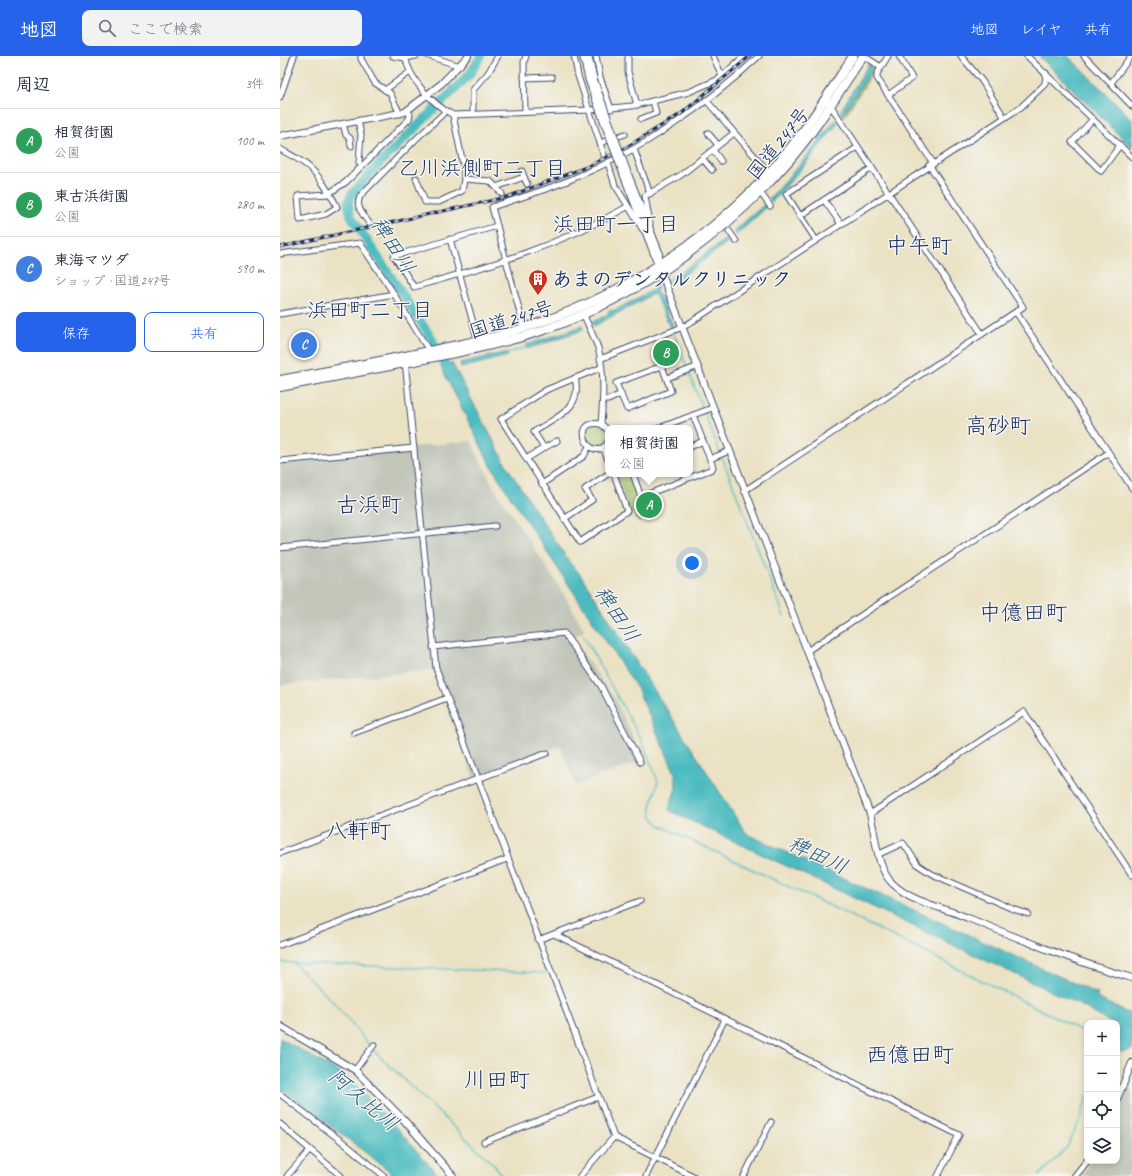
<!DOCTYPE html>
<html lang="ja">
<head>
<meta charset="utf-8">
<style>
  :root { --surface:#fff; --page:#f2f2f3; --text:#1f2937; --muted:#747a83; --line:#e0e1e3; --accent:#2563eb }
  body { margin:0; font-family:Caveat,"Klee One",sans-serif; background:var(--page); color:var(--text) }
  .controls { position:absolute; right:12px; bottom:12px; display:grid; overflow:hidden; border-radius:8px; box-shadow:0 2px 6px #0003 }
  .controls button { width:36px; height:36px; display:grid; place-items:center; padding:0; border:0; border-bottom:1px solid var(--line); background:var(--surface); color:var(--text); font:20px sans-serif }
  .you { position:absolute; left:412px; top:507px; width:14px; height:14px; margin:-10px; border:3px solid #fff; border-radius:50%; background:#1a73e8; box-shadow:0 0 0 6px #1a73e833 }
  .badge { display:grid; place-items:center; width:26px; height:26px; border-radius:50%; background:var(--accent); color:#fff; font-size:13px; font-weight:700 }
  .pin { position:absolute; translate:-50% -50%; border:2px solid #fff; box-shadow:0 1px 4px #0006 }
  .popup { position:absolute; left:325px; top:369px; width:88px; height:52px; box-sizing:border-box; display:grid; place-content:center; border-radius:8px; background:var(--surface); filter:drop-shadow(0 1px 3px #0005); font-size:13px; white-space:nowrap; color:var(--muted) }
  .popup b { font-size:15px; color:var(--text) }
  .popup::after { content:''; position:absolute; left:50%; top:100%; margin-left:-8px; border:8px solid transparent; border-top-color:var(--surface) }
  .list { margin:0; padding:0; list-style:none }
  h2 { display:flex; justify-content:space-between; align-items:center; height:52px; margin:0; padding:0 16px; font-size:17px }
  h2 small { font-size:13px; font-weight:400; color:var(--muted) }
  .list li { display:grid; grid-template-columns:26px 1fr auto; gap:12px; align-items:center; box-sizing:border-box; height:64px; padding:0 16px; border-top:1px solid var(--line) }
  .list b { display:block; font-size:15px; white-space:nowrap }
  .list p { margin:0; font-size:13px; white-space:nowrap; color:var(--muted) }
  .list em { font-size:13px; font-style:normal; color:var(--muted) }
  .actions { display:flex; gap:8px; padding:12px 16px }
  .actions a { flex:1; padding:9px 0; border:1px solid var(--accent); border-radius:8px; text-align:center; font-size:14px; color:var(--accent) }
  .actions .main { background:var(--accent); color:#fff }
  .icon { flex:none; width:22px; height:22px; fill:none; stroke:currentColor; stroke-width:2; stroke-linecap:round; stroke-linejoin:round }
  .map { position:relative; flex:none; width:852px; height:1120px; overflow:hidden }
  header { display:flex; align-items:center; gap:24px; box-sizing:border-box; height:56px; padding:0 20px; background:var(--accent); color:#fff }
  header strong { font-size:19px }
  nav { display:flex; gap:22px; margin-inline-start:auto; font-size:14px }
  .search { width:280px; height:36px; background:var(--page); display:flex; align-items:center; gap:10px; box-sizing:border-box; padding:0 14px; border-radius:8px; color:var(--muted); font-size:15px }
  main { display:flex }
  aside { flex:1; background:var(--surface) }
  .map>svg:first-child { display:block }
  .industrial { fill:#c2c6b9 }
  .green { fill:#a9c46a; stroke:#627a64 }
  .water { fill:#4bbbc0; stroke:#33758f }
  .lines { fill:none; stroke-linecap:round; stroke-linejoin:round }
  .stream { stroke:#4bbbc0; stroke-width:1.5 }
  .river { stroke:#4bbbc0; stroke-width:9 }
  .minor-casing { stroke:#3a4a6d; stroke-width:7 }
  .tertiary-casing { stroke:#3a4a6d; stroke-width:8 }
  .trunk-casing { stroke:#3a4a6d; stroke-width:10 }
  .minor { stroke:#fff; stroke-width:5 }
  .tertiary { stroke:#fff; stroke-width:6 }
  .trunk { stroke:#fff; stroke-width:8 }
  .rail-casing { stroke:#1b2f5e; stroke-width:3 }
  .rail { stroke:#f6f6f2; stroke-width:1.5; stroke-dasharray:4.5; stroke-linecap:butt }
  .tertiary-bridge-casing { stroke:#3a4a6d; stroke-width:8; stroke-linecap:butt }
  .tertiary-bridge { stroke:#fff; stroke-width:6 }
  .labels { text-anchor:middle; stroke-width:3; stroke-linejoin:round; paint-order:stroke }
  .street-label { font-size:20px; fill:#1b2f5e; stroke:#f6f6f2 }
  .poi-label { font-size:20px; font-weight:bold; fill:#1b2f5e; stroke:#f6f6f2; text-anchor:start }
  .neighbourhood-label { font-size:21px; fill:#1b2f5e; stroke:#f6f6f2 }
  .water-label { font-size:21px; font-style:italic; fill:#29597b; stroke:#f6f6f2 }
  .quarter-label { font-size:22px; fill:#1b2f5e; stroke:#f6f6f2 }
</style>
</head>
<body>
<header>
<strong>地図</strong>
<div class="search"><svg class="icon" aria-label="search" viewBox="0 0 24 24"><circle cx="10" cy="10" r="6"/><path d="M15 15l6 6"/></svg>ここで検索</div>
<nav><a>地図</a><a>レイヤ</a><a>共有</a></nav>
</header>
<main>
<aside>
<h2>周辺<small>3件</small></h2>
<ul class="list">
<li><span class="badge" style="background:#2e9e5b">A</span><div><b>相賀街園</b><p>公園</p></div><em>100 m</em></li>
<li><span class="badge" style="background:#2e9e5b">B</span><div><b>東古浜街園</b><p>公園</p></div><em>280 m</em></li>
<li><span class="badge" style="background:#3f7fe0">C</span><div><b>東海マツダ</b><p>ショップ · 国道247号</p></div><em>590 m</em></li>
</ul>
<div class="actions"><a class="main">保存</a><a>共有</a></div>
</aside>
<div class="map">
<svg width="852" height="1120" viewBox="0 0 852 1120">
  <rect width="100%" height="100%" fill="#f6f6f2"/>
  <filter id="ink" filterUnits="userSpaceOnUse"><feTurbulence type="fractalNoise" baseFrequency=".025" numOctaves="2"/><feDisplacementMap in="SourceGraphic" scale="8" xChannelSelector="R" yChannelSelector="G"/><feConvolveMatrix kernelMatrix="1 2 1 2 8 2 1 2 1" color-interpolation-filters="sRGB"/></filter>
  <filter id="wash" filterUnits="userSpaceOnUse"><feTurbulence type="fractalNoise" baseFrequency=".012" numOctaves="4" result="noise"/><feDisplacementMap in="SourceGraphic" scale="16" xChannelSelector="R" yChannelSelector="G"/><feGaussianBlur stdDeviation="0.9" result="paint"/><feColorMatrix in="noise" values="0 0 0 0 0 0 0 0 0 0 0 0 0 0 0 0 0 1.4 0 .05"/><feComposite in="paint" operator="in"/></filter>
  <g filter="url(#wash)">
    <rect width="100%" height="100%" fill="#ebe2c4"/>
    <!-- industrial -->
    <g class="industrial">
      <path d="M191,385l22,45 64,97 28,48 -14,6 44,62 29,61 -68,25 -16,-39 -86,32 -41,-108 -153,15v-225z"/>
      <path d="M852,1021v99h-51l10,-15h26v-53z"/>
    </g>
    <!-- green -->
    <g class="green">
      <path d="M591,9l5,3 -32,49 -1,-2 28,-44z"/>
      <path d="M395,287l5,11 -23,10 -4,-12z"/>
      <circle cx="317" cy="379" r="11"/>
      <path d="M337,418h13l17,43 -8,5 -10,-14z"/>
      <path d="M371,439l7,15 -10,7 -7,-17z"/>
    </g>
    <!-- water -->
    <g class="water">
      <path d="M759,0h29l64,63v29z"/>
      <path d="M589,7l2,8 -29,44 -2,-3z"/>
      <path d="M555,64l3,3 -35,44 -31,35 -3,-3 32,-36z"/>
      <path d="M485,148l2,3 -31,28 -2,-4z"/>
      <path d="M449,179l2,3 -2,3 -49,37h-5l-2,-3h4l50,-37z"/>
      <path d="M376,230l2,4 -2,2 5,6 12,28 -3,2 -14,-31 -3,-3 -59,32 -2,-4 15,-7 2,-4 6,-1 36,-19z"/>
      <path d="M302,270l1,4 -56,19 -1,-4z"/>
      <path d="M227,296l1,4 -47,12 -1,-5z"/>
      <path d="M172,307l56,105 62,95 10,11 164,256 5,5 349,159 -1,4 35,17v35l-12,2 -3,-29h-6l-31,-18 -410,-194 -1,-2 7,-22 -1,-14 -38,-85 -127,-192 -20,-32 -50,-99z"/>
      <path d="M0,982l69,40 47,49 43,49h-46l-6,-7 -107,-82z"/>
    </g>
    <g class="lines">
      <!-- stream -->
      <g class="stream">
        <path d="M168,28l5,5"/>
        <path d="M386,225l9,-5"/>
        <path d="M376,231l7,-4"/>
        <path d="M391,270l49,127"/>
        <path d="M226,298l21,-7"/>
        <path d="M442,401l62,159"/>
        <path d="M304,581l57,102 17,42 -7,26 1,10 9,9 213,101 191,95 22,13"/>
        <path d="M0,906l14,1 40,40 37,44"/>
        <path d="M14,907l251,10"/>
        <path d="M93,994l121,115 8,11"/>
        <path d="M759,1120l28,-29 13,-27 7,-24"/>
      </g>
      <!-- river -->
      <path class="river" d="M170,318l-18,-35 -81,-123 -3,-13 3,-8 30,-33 89,-88 11,-18"/>
    </g>
  </g>
  <g filter="url(#ink)">
    <g class="lines">
      <!-- minor casing -->
      <g class="minor-casing">
        <g id="minor">
          <path d="M81,0v3l14,24 15,10 10,21"/>
          <path d="M113,0l13,2 10,-2"/>
          <path d="M125,0c4,23 27,48 48,59l138,-5 41,-4 57,-14 30,-13 25,-23"/>
          <path d="M149,0l31,10"/>
          <path d="M294,0l4,20 26,79"/>
          <path d="M316,0l4,21 11,32"/>
          <path d="M348,0v16l9,33"/>
          <path d="M433,0l9,20"/>
          <path d="M584,0l17,11"/>
          <path d="M608,0l-11,18v4l56,85"/>
          <path d="M681,0l21,25 22,36"/>
          <path d="M747,0l105,101"/>
          <path d="M804,0l48,50"/>
          <path d="M244,22l28,-1"/>
          <path d="M831,27l20,-27"/>
          <path d="M105,34l25,-18"/>
          <path d="M608,39l24,-17 -13,-22"/>
          <path d="M0,41l14,-41"/>
          <path d="M426,44l65,75"/>
          <path d="M549,47l153,231"/>
          <path d="M245,55l-1,-49 2,-6"/>
          <path d="M193,57v-23l15,-17 10,-17"/>
          <path d="M173,59l11,54v10l26,2 6,6 28,-10 -2,-6"/>
          <path d="M361,63l15,-6 -3,-12"/>
          <path d="M813,63l-21,23 29,29 19,-26"/>
          <path d="M78,65l3,13 -2,29"/>
          <path d="M63,68l3,11 4,3 1,8"/>
          <path d="M428,77l10,12"/>
          <path d="M320,87l25,-9"/>
          <path d="M0,93c10,6 24,12 32,21 8,7 21,28 25,37l-11,7 -26,6 -2,-24 30,-2 18,-12 63,-63 1,-5 -3,-3"/>
          <path d="M354,93l16,45"/>
          <path d="M433,94l8,11"/>
          <path d="M422,102l10,12"/>
          <path d="M328,107l7,22 28,45"/>
          <path d="M244,121l3,7"/>
          <path d="M136,122l9,24h14l23,-11 2,-12"/>
          <path d="M216,131l6,7"/>
          <path d="M480,136l10,14"/>
          <path d="M544,144l17,24"/>
          <path d="M520,160l72,-48"/>
          <path d="M89,167c-6,-9 -15,-17 -8,-28l54,-55 31,-29"/>
          <path d="M370,168l-5,-28 36,-21 53,-42"/>
          <path d="M217,170l-103,30 20,31c76,-21 144,-41 213,-80"/>
          <path d="M449,175l7,10"/>
          <path d="M170,183l28,102"/>
          <path d="M536,184l-30,-46 72,-47"/>
          <path d="M0,198l80,-11 34,51"/>
          <path d="M736,256l116,176"/>
          <path d="M303,257c5,12 11,24 15,35 7,24 5,52 3,76"/>
          <path d="M0,258l114,-20 35,57"/>
          <path d="M244,272l-32,-121c27,-9 54,-17 80,-28 68,-28 133,-72 187,-123"/>
          <path d="M320,303l85,-33 336,-219 24,-23 1,-11"/>
          <path d="M125,305l31,307 178,469 -34,39"/>
          <path d="M382,310l9,25 -44,18 -11,-26z"/>
          <path d="M320,312l-54,22 -45,29 79,123 47,-31 -13,-37"/>
          <path d="M387,322l29,-11"/>
          <path d="M323,344h5l13,-6"/>
          <path d="M379,372l53,-20"/>
          <path d="M328,374l-7,-6c-33,-6 -10,44 7,18"/>
          <path d="M323,391l5,13"/>
          <path d="M410,391l13,-6"/>
          <path d="M264,392l13,-7"/>
          <path d="M246,403l18,-11 -10,-16c22,-15 49,-23 41,-54"/>
          <path d="M430,403l19,-8"/>
          <path d="M0,405l134,-13"/>
          <path d="M353,418l7,20 3,2 69,-27 1,-2 -20,-52"/>
          <path d="M262,428l42,-28 5,-10"/>
          <path d="M464,435l279,-184 -94,-142"/>
          <path d="M284,463l28,-19 -7,-11 23,-15"/>
          <path d="M0,492l215,-22"/>
          <path d="M153,591l131,-14 37,53 39,76"/>
          <path d="M527,595l301,-198"/>
          <path d="M74,677l93,-35"/>
          <path d="M590,758l154,-102 108,163"/>
          <path d="M0,797l267,-100"/>
          <path d="M599,798l24,-11 15,22 14,9 81,35 15,5"/>
          <path d="M274,878l405,201 -21,41"/>
          <path d="M258,884l102,-39"/>
          <path d="M0,889l227,-86"/>
          <path d="M75,1014l19,-25"/>
          <path d="M0,1038l64,49 40,33"/>
          <path d="M0,1068l61,52"/>
          <path d="M334,1081l79,39"/>
          <path d="M204,1086l114,-45"/>
          <path d="M7,1120l23,-26"/>
          <path d="M366,1120l79,-157"/>
          <path d="M464,1120l27,-54"/>
        </g>
      </g>
      <!-- tertiary casing -->
      <g class="tertiary-casing">
        <g id="tertiary">
          <path d="M303,0l6,25"/>
          <path d="M308,0l6,24"/>
          <path d="M0,80l125,-24 36,-28 27,-28"/>
          <path d="M348,118l31,78v9"/>
          <path d="M344,120l246,638c6,21 6,53 22,69 17,17 44,23 66,31 57,23 115,47 174,64"/>
          <path d="M0,970l75,44 48,49 50,57"/>
          <path d="M837,1043l15,-36"/>
          <path d="M795,1120l12,-15"/>
        </g>
      </g>
      <!-- trunk casing -->
      <g class="trunk-casing">
        <g id="trunk">
          <path d="M0,324c54,-10 109,-20 163,-32 30,-6 61,-13 90,-23 99,-33 193,-96 258,-178 23,-29 42,-60 62,-91"/>
          <path d="M0,331c42,-7 83,-16 124,-24 46,-9 92,-17 137,-32 95,-33 181,-93 247,-169 28,-32 51,-70 75,-106"/>
        </g>
      </g>
      <!-- minor -->
      <use href="#minor" class="minor"/>
      <!-- tertiary -->
      <use href="#tertiary" class="tertiary"/>
      <!-- trunk -->
      <use href="#trunk" class="trunk"/>
      <!-- rail casing -->
      <g class="rail-casing">
        <path id="rail" d="M0,191l227,-50 79,-30 37,-18 59,-36 68,-57"/>
      </g>
      <!-- rail -->
      <use href="#rail" class="rail"/>
      <!-- tertiary-bridge casing -->
      <g class="tertiary-bridge-casing">
        <g id="tertiary-bridge">
          <path d="M314,24l34,94"/>
          <path d="M309,25l35,95"/>
        </g>
      </g>
      <!-- tertiary-bridge -->
      <use href="#tertiary-bridge" class="tertiary-bridge"/>
    </g>
  </g>
  <!-- icons -->
  <defs>
    <g id="building-pin" transform="scale(1)"><path d="M0 17L-7.5 6A9.5 9.5 0 1 1 7.5 6Z" fill="#c8321e" stroke="#f6f6f2"/><path d="M-4-6H4V6H1V3H-1V6H-4ZM-2.5-4.3h1.7v1.8h-1.7ZM.8-4.3h1.7v1.8H.8ZM-2.5-1h1.7V.8h-1.7ZM.8-1h1.7V.8H.8Z" fill="#fff"/></g>
  </defs>
  <g fill-rule="evenodd">
    <use href="#building-pin" x="258" y="223"/>
  </g>
  <g class="labels">
    <!-- street labels -->
    <g class="street-label">
      <text transform="translate(498 87) rotate(-51)" y="7">国道247号</text>
      <text transform="translate(231 263) rotate(-17)" y="7">国道247号</text>
    </g>
    <!-- poi labels -->
    <g class="poi-label">
      <text x="272" y="230">あまのデンタルクリニック</text>
    </g>
    <!-- neighbourhood labels -->
    <g class="neighbourhood-label">
      <text x="202" y="119">乙川浜側町二丁目</text>
      <text x="336" y="175">浜田町一丁目</text>
      <text x="90" y="261">浜田町二丁目</text>
    </g>
    <!-- water labels -->
    <g class="water-label">
      <text transform="translate(113 189) rotate(57)" y="7">稗田川</text>
      <text transform="translate(337 558) rotate(56)" y="7">稗田川</text>
      <text transform="translate(538 799) rotate(25)" y="7">稗田川</text>
      <text transform="translate(84 1044) rotate(40)" y="7">阿久比川</text>
    </g>
    <!-- quarter labels -->
    <g class="quarter-label">
      <text x="639" y="197">中午町</text>
      <text x="718" y="377">高砂町</text>
      <text x="89" y="456">古浜町</text>
      <text x="743" y="564">中億田町</text>
      <text x="78" y="782">八軒町</text>
      <text x="630" y="1006">西億田町</text>
      <text x="217" y="1031">川田町</text>
    </g>
  </g>
</svg>
<div class="controls">
<button>+</button>
<button>−</button>
<button><svg class="icon" aria-label="locate" viewBox="0 0 24 24"><circle cx="12" cy="12" r="6"/><path d="M12 2v4M12 18v4M2 12h4M18 12h4"/></svg></button>
<button><svg class="icon" aria-label="layers" viewBox="0 0 24 24"><path d="M12 4l9 5-9 5-9-5zM3 14l9 5 9-5"/></svg></button>
</div>
<div class="you"></div>
<div class="pin badge" style="left:369px;top:449px;background:#2e9e5b">A</div>
<div class="popup"><b>相賀街園</b>公園</div>
<div class="pin badge" style="left:386px;top:297px;background:#2e9e5b">B</div>
<div class="pin badge" style="left:24px;top:289px;background:#3f7fe0">C</div>
</div>
</main>
</body>
</html>
